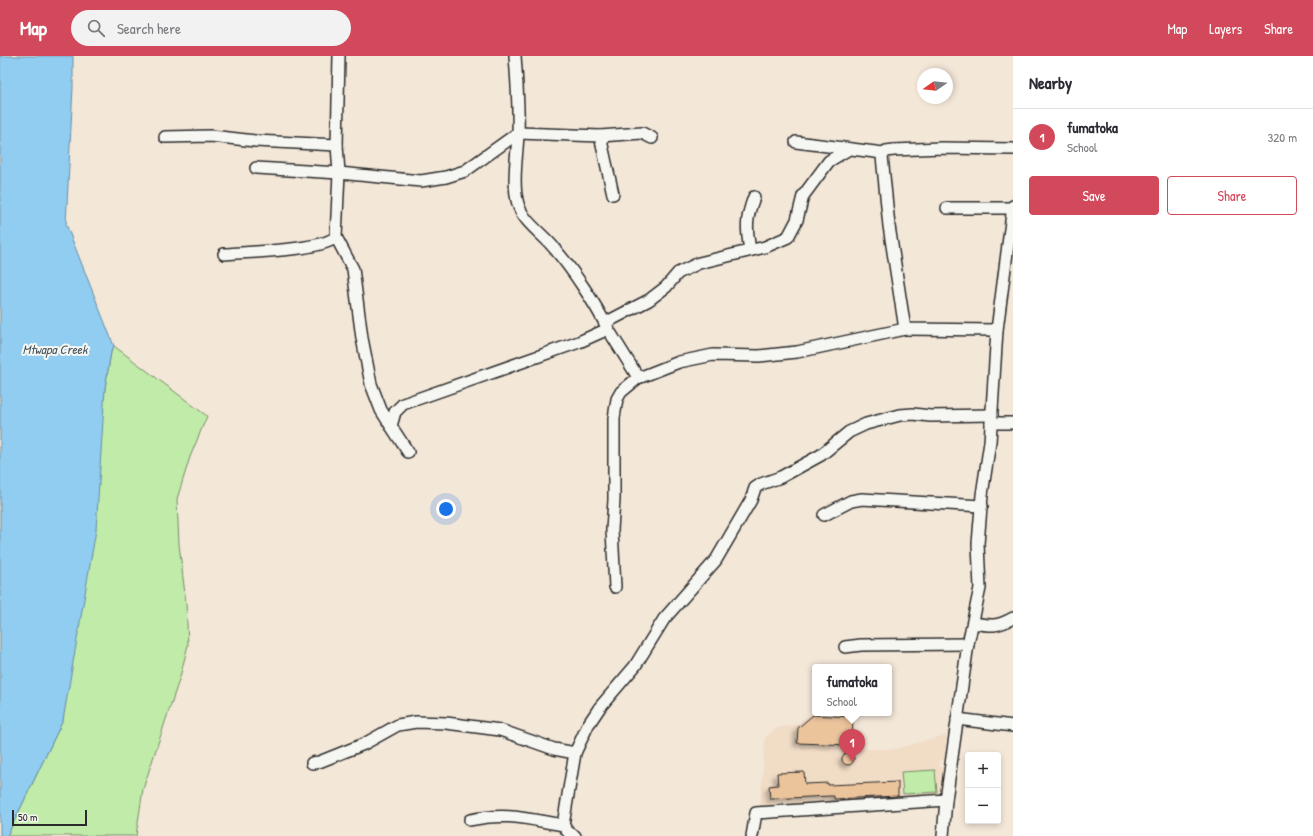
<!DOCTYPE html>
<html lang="en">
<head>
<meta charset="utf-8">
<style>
  :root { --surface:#fff; --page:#f2f2f3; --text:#2b2b33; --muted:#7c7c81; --line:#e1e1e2; --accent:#d1495b }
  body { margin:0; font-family:"Patrick Hand",sans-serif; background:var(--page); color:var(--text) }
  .controls { position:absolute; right:12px; bottom:12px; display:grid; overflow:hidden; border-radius:4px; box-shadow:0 2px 6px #0003 }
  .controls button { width:36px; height:36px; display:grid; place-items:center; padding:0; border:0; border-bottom:1px solid var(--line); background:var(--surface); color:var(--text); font:20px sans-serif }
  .compass { position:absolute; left:917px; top:12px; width:36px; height:36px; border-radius:50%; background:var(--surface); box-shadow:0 2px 6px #0003; rotate:256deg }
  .scale { position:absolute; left:12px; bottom:10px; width:75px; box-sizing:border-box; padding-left:4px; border:2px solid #2b2b2b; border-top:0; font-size:11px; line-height:14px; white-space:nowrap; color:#2b2b2b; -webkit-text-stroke:3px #f6f6f2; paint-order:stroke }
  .you { position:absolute; left:446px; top:453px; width:14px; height:14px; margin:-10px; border:3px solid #fff; border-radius:50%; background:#1a73e8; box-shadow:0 0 0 6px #1a73e833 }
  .badge { display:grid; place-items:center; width:26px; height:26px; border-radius:50%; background:var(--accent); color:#fff; font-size:13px; font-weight:700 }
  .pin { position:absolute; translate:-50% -33px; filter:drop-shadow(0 1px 2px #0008) }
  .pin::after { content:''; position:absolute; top:21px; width:14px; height:12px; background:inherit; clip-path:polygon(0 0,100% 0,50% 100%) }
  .popup { position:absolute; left:812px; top:608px; width:80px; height:52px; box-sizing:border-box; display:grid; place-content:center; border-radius:4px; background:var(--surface); filter:drop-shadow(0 1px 3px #0005); font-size:13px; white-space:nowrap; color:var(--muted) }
  .popup b { font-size:15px; color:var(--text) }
  .popup::after { content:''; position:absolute; left:50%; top:100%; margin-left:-8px; border:8px solid transparent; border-top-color:var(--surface) }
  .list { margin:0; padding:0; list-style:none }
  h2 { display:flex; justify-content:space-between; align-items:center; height:52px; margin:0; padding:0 16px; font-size:17px }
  h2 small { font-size:13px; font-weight:400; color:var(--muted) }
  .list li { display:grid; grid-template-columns:26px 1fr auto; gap:12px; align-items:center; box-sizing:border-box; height:56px; padding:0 16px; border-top:1px solid var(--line) }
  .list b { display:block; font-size:15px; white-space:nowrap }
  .list p { margin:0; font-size:13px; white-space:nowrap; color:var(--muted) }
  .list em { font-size:13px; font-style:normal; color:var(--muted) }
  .actions { display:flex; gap:8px; padding:12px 16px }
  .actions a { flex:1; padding:9px 0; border:1px solid var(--accent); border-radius:4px; text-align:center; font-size:14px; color:var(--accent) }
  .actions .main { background:var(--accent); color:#fff }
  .icon { flex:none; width:22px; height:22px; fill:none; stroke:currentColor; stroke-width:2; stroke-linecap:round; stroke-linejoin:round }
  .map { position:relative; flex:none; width:1013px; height:780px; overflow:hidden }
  header { display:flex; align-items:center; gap:24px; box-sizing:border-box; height:56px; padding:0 20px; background:var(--accent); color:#fff }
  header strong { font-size:19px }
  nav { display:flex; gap:22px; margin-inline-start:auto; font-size:14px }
  .search { width:280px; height:36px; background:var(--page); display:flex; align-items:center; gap:10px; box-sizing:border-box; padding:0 14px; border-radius:22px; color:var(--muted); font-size:15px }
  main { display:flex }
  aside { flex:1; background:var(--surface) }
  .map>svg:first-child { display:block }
  .built { fill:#f1dcc6 }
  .green { fill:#c0eba8; stroke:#768b6a }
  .water { fill:#91cdf1; stroke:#688ca2 }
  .building { fill:#ecc49c; stroke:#2b2b2b; filter:url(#shadow) }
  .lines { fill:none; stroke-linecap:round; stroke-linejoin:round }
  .street-casing { stroke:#2b2b2b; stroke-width:14 }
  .street { stroke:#f6f6f2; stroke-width:11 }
  .labels { text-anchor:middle; stroke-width:4; stroke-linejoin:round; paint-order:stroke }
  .water-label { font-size:13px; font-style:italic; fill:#44545c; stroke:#f6f6f2 }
</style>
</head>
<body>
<header>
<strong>Map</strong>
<div class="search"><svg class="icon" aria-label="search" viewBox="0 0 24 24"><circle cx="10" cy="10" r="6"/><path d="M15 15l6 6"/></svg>Search here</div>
<nav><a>Map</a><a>Layers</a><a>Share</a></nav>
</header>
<main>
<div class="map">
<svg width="1013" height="780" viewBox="0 0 1013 780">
  <defs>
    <filter id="shadow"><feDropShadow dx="-3.5" dy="3.5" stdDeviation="2" flood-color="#0004"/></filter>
  </defs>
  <rect width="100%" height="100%" fill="#f3e7d8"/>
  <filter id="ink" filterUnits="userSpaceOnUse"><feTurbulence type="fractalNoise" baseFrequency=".025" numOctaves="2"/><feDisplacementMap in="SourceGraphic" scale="8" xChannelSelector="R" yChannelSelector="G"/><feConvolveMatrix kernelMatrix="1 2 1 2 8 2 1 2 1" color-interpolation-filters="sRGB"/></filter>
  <g filter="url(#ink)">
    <!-- built -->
    <path class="built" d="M811,658l44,2 -1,33h41l51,-14 -1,25h-5l-1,7h5l-4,28 -180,13 5,-70 11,-10 21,-3z"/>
    <!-- green -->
    <g class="green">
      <path d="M114,290l93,70 -17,41 -13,42 2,45 7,59 2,42 -8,32 -37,112 -7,47h-129l56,-116 42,-332 6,-36z"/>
      <path d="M935,714l2,22 -34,2 -2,-22z"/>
    </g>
    <!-- water -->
    <path class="water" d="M0,0h73v31l-7,137 48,122 -3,6 -6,36 -9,142 -33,190 -56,116h-7z"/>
    <!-- building -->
    <g class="building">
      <path d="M813,659l40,2 -1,28 -55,-2 1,-15z"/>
      <circle cx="848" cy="703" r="6"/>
      <path d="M804,716l1,12 23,-1v2l70,-3v14l-64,3v-3h-5l-59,3 -1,-13 9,-1 -1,-12z"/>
    </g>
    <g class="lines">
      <!-- street casing -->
      <g class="street-casing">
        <g id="street">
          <path d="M600,80l13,58"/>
          <path d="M165,81l46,-1 44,5 82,4"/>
          <path d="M796,86l87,11"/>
          <path d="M256,112l83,5 82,8 25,-4 19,-6 53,-38 82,3 42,-3 10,5"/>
          <path d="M947,152h66"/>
          <path d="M336,181l17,32 9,69 9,46 10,26 10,16"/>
          <path d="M750,194c-4,-22 -4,-32 4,-53"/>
          <path d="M224,198c23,-2 96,-3 112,-17l3,-64 -2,-28 2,-89"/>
          <path d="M605,267l44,-23 17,-13 12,-14 21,-10 66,-16 23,-10 9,-17 6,-24 26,-35 20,-12"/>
          <path d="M608,273l28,45 5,3 38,-15 34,-7 46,1 38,-4 108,-23"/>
          <path d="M997,274l-92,-1 -16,-103 -7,-70 4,-5 8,-1 47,-2 72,1"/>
          <path d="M991,367h22"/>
          <path d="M408,396l-17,-26 4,-14 8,-8 176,-62 29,-13c-13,-26 -35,-59 -54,-81 -11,-14 -31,-26 -36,-44 -6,-19 -1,-49 0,-69 1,-26 -1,-53 -3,-79"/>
          <path d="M824,459l27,-14 11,-2 120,7"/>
          <path d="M615,531l-3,-57 2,-30v-82l3,-19 4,-7 18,-15"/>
          <path d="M974,567c17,3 23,4 39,-5"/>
          <path d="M845,591l16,-2 107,-1"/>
          <path d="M957,663l56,7"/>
          <path d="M312,707l7,-1 45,-18 34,-19 18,-3 30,1 54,7 54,19 21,4"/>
          <path d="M470,764c36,-8 57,-1 93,5"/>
          <path d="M575,780l-7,-4 -5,-7 12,-72 13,-28 12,-18 35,-41 29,-47 52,-59 35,-60 4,-12 6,-4 20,-7 40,-22 28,-23 17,-8 34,-9 13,-1 17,2 62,-1"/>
          <path d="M752,780l4,-23 190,-13"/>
          <path d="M943,780l3,-36 14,-100 8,-56 12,-56 -2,-44 4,-49 8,-53 7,-112 16,-124"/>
        </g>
      </g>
      <!-- street -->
      <use href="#street" class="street"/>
    </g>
  </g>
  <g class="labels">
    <!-- water labels -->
    <g class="water-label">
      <text x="55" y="298">Mtwapa Creek</text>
    </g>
  </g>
</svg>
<div class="controls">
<button>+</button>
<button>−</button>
</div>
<svg class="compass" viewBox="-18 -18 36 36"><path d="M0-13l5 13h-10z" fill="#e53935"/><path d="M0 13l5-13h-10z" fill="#7c7c81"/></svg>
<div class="scale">50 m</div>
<div class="you"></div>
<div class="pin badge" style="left:852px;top:706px">1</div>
<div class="popup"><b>fumatoka</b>School</div>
</div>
<aside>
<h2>Nearby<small></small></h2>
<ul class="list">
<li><span class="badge">1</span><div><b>fumatoka</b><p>School</p></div><em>320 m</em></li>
</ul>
<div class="actions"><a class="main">Save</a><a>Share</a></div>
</aside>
</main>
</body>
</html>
